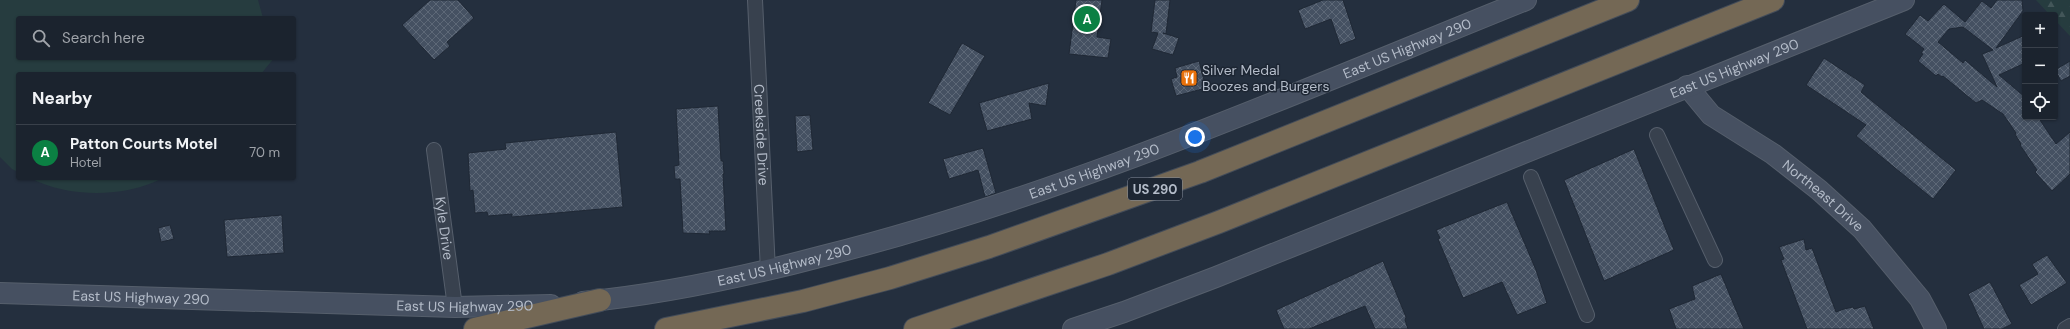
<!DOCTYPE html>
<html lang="en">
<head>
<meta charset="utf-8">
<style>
  :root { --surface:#1b232e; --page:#242b36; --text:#f1f3f6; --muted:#a0a4aa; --line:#39404a; --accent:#0b8043 }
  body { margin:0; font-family:"DM Sans",sans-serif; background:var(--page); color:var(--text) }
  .controls { position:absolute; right:12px; top:12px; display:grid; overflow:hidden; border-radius:4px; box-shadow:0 1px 3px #0004 }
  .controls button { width:36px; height:36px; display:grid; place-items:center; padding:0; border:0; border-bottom:1px solid var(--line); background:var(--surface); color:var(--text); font:20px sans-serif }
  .you { position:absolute; left:1195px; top:137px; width:14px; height:14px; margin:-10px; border:3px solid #fff; border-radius:50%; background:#1a73e8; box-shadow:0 0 0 6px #1a73e833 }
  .badge { display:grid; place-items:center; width:26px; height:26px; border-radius:50%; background:var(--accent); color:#fff; font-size:13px; font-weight:700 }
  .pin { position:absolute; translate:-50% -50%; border:2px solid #fff; box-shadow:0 1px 4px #0006 }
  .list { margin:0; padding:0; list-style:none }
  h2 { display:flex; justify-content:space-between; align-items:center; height:52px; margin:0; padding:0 16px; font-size:17px }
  h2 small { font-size:13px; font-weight:400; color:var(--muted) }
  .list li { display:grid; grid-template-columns:26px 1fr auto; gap:12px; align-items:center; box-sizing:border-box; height:56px; padding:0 16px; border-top:1px solid var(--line) }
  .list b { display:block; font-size:15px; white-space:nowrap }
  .list p { margin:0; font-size:13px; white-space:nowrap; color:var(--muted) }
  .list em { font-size:13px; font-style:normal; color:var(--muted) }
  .icon { flex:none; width:22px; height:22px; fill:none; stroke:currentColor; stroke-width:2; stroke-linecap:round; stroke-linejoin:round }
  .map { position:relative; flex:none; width:2070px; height:329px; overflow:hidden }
  .search { position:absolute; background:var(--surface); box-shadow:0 1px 3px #0004; left:16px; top:16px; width:280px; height:44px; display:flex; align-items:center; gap:10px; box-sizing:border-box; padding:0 14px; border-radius:4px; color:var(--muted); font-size:15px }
  .panel { position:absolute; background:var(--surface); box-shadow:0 1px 3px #0004; left:16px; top:72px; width:280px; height:108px; border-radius:4px }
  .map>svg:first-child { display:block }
  .green { fill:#263c3f }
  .forest { fill:url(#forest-firs) }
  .building { fill:url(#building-cross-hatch); stroke:#1f2835; fill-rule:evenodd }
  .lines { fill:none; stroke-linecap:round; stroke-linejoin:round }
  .street-casing { stroke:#565f6c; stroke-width:16 }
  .secondary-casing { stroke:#565f6c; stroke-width:22 }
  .highway-casing { stroke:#434c59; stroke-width:24 }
  .street { stroke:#38414e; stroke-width:14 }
  .secondary { stroke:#465061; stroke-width:20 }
  .highway { stroke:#746855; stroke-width:22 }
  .labels { text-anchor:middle; stroke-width:3; stroke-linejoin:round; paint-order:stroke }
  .shield { fill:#1d2633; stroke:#878f9c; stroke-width:1 }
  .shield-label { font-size:13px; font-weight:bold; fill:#b4bcc9 }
  .street-label { font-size:14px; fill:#b4bcc9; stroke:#1d2633 }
  .poi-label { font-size:14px; fill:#b4bcc9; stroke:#1d2633; text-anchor:start }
</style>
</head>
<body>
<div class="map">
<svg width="2070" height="329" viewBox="0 0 2070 329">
  <defs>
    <pattern id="forest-firs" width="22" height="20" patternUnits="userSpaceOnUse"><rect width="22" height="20" fill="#263c3f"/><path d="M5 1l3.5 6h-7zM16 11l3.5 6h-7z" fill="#435659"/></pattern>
    <pattern id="building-cross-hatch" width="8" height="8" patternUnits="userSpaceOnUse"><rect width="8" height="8" fill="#455162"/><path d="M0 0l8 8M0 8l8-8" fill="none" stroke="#5d6877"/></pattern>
  </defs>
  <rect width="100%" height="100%" fill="#242f3e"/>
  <!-- green -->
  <g class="green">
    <path d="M0,0h258l5,18h-245v40h256l-13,16h-243v98l-6,-3 -12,-12z"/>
    <path d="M30,178h133c-39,20 -94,20 -133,0z"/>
  </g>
  <!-- forest -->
  <path class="forest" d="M2036,0h34v36l-15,-16v-5h-5z"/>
  <!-- building -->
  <g class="building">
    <path d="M430,0h28l16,18 -27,24 3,4 -16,14 -32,-35z"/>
    <path d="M1076,0h26l-5,37 14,2 -3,19 -39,-4z"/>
    <path d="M1155,0h15l-4,34 -3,-1 16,5 -6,17 -21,-6 6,-16 -7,-1z"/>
    <path d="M1323,0h20l13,39 -16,6 -9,-26 -26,10 -7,-19z"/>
    <path d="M1997,0h25l1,11 -27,37 29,-13v28l-26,12 26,22v20h13l18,27 14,-12v42l-18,17 -17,-19 2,-2 -17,-25 1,-1 -6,-10 1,-1 -13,-19 -21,-14 -6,3 -33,-27 -1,1 -4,-3 -2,2 -18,-15 5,-7 -2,-1 3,-4 -19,-15 15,-19 8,6 16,-17 21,18 17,-21 9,7zM1963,27l30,23 -11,4 15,33 -32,-27 -2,3 -25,-21 11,-13z"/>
    <path d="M962,43l23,13 -35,59 -22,-12z"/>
    <path d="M1824,58l41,27 -4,7 95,78 -23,29 -77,-63 10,-11 -60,-40z"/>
    <path d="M1199,61l7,27 -30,8 -5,-17 6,-2 -2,-9z"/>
    <path d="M2070,61v15l-9,5 -6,-11z"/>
    <path d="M1049,83l-3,23 -17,-3 3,16 -45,12 -8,-28z"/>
    <path d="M718,106l3,55h2l1,13h-1l3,57h-17l1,3 -27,-1 -3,-54h-5l-1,-13 5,-1 -3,-56z"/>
    <path d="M810,115l3,35 -16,2 -2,-36z"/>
    <path d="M616,132l7,75 -111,10v-3l-24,2 -1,-4 -12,1 -2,-23 -3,1 -2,-38 38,-4 -1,-6z"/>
    <path d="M983,148l13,45 -11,4 -7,-27 -29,9 -6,-20z"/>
    <path d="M1634,149l40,101 -70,31 -40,-101z"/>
    <path d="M1507,202l29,68 11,33 -30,12 -15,-33 -39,16 -25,-59 2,-1 -4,-8z"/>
    <path d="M282,215l2,38 -57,4 -3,-37z"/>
    <path d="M170,225l4,14 -13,3 -3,-14z"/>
    <path d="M1804,239l2,11 6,-2 24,64 8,-3 9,-2 1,2 11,-3 9,23h-67l-26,-69 3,-1 -5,-12z"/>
    <path d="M2047,255l20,28 -36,22 -12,-20 19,-11 -6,-10z"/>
    <path d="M1383,261l23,56 -1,3 3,9h-33l-10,-23 -56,23h-25l-8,-19z"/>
    <path d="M1721,274l23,55h-68l-7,-20 26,-10 -3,-13z"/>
    <path d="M1990,282l22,42 -10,5h-18l-16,-35z"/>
  </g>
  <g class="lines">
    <!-- street casing -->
    <g class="street-casing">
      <g id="street">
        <path id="s1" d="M755,0l13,271"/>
        <path d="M1657,135l58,125"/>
        <path id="s2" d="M434,150l21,157"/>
        <path d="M1531,177l56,138"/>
        <path d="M2065,329l5,-3"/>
      </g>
    </g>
    <!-- secondary casing -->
    <g class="secondary-casing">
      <g id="secondary">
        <path id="s3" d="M1687,86l24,29 62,39 46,36 43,39 58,70 16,30"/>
        <path id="s4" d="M0,293l455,14 96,-2"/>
        <path id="s5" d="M583,302c81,-8 161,-25 240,-46 242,-61 472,-163 703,-256"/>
        <path id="s6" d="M1073,329l51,-17 92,-35 688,-277"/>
      </g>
    </g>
    <!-- highway casing -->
    <g class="highway-casing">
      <g id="highway">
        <path d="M475,329l125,-29"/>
        <path d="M666,329l137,-28 87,-23 99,-31 211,-75 428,-172"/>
        <path d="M915,329l193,-65 111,-42 554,-222"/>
      </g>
    </g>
    <!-- street -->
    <use href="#street" class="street"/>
    <!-- secondary -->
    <use href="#secondary" class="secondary"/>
    <!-- highway -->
    <use href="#highway" class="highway"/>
  </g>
  <!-- icons -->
  <defs>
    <g id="restaurant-square" transform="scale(0.9)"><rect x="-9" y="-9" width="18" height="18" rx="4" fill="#e8710a" stroke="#1d2633"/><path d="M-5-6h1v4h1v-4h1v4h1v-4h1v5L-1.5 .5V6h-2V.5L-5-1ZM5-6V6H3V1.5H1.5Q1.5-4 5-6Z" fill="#fff"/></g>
  </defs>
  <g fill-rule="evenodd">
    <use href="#restaurant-square" x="1189" y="78"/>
  </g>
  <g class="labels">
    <!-- shield labels -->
    <rect class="shield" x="1128" y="178" width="54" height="22" rx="3"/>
    <g class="shield-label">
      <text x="1155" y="194">US 290</text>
    </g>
    <!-- street labels -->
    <g class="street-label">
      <text dy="5" stroke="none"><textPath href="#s5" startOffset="865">East US Highway 290</textPath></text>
      <text dy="5" stroke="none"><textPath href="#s6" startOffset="711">East US Highway 290</textPath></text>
      <text dy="5" stroke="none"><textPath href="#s1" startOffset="135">Creekside Drive</textPath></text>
      <text dy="5" stroke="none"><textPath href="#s5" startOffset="529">East US Highway 290</textPath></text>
      <text dy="5" stroke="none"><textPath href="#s3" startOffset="176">Northeast Drive</textPath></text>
      <text dy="5" stroke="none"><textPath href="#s2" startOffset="79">Kyle Drive</textPath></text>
      <text dy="5" stroke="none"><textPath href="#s5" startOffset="205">East US Highway 290</textPath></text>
      <text dy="5" stroke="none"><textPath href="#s4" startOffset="141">East US Highway 290</textPath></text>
      <text dy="5" stroke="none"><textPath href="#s4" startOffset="465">East US Highway 290</textPath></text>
    </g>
    <!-- poi labels -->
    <g class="poi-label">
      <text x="1202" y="75">Silver Medal<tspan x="1202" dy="16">Boozes and Burgers</tspan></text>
    </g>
  </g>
</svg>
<div class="controls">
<button>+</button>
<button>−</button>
<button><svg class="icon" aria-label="locate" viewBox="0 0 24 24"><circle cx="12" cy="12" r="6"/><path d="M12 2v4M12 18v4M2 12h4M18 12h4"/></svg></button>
</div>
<div class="you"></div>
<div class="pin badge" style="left:1087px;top:19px">A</div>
<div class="search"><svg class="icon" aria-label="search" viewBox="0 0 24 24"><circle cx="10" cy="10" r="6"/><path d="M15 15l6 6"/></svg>Search here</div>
<section class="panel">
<h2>Nearby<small></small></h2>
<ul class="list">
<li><span class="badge">A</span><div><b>Patton Courts Motel</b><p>Hotel</p></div><em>70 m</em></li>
</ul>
</section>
</div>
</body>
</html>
